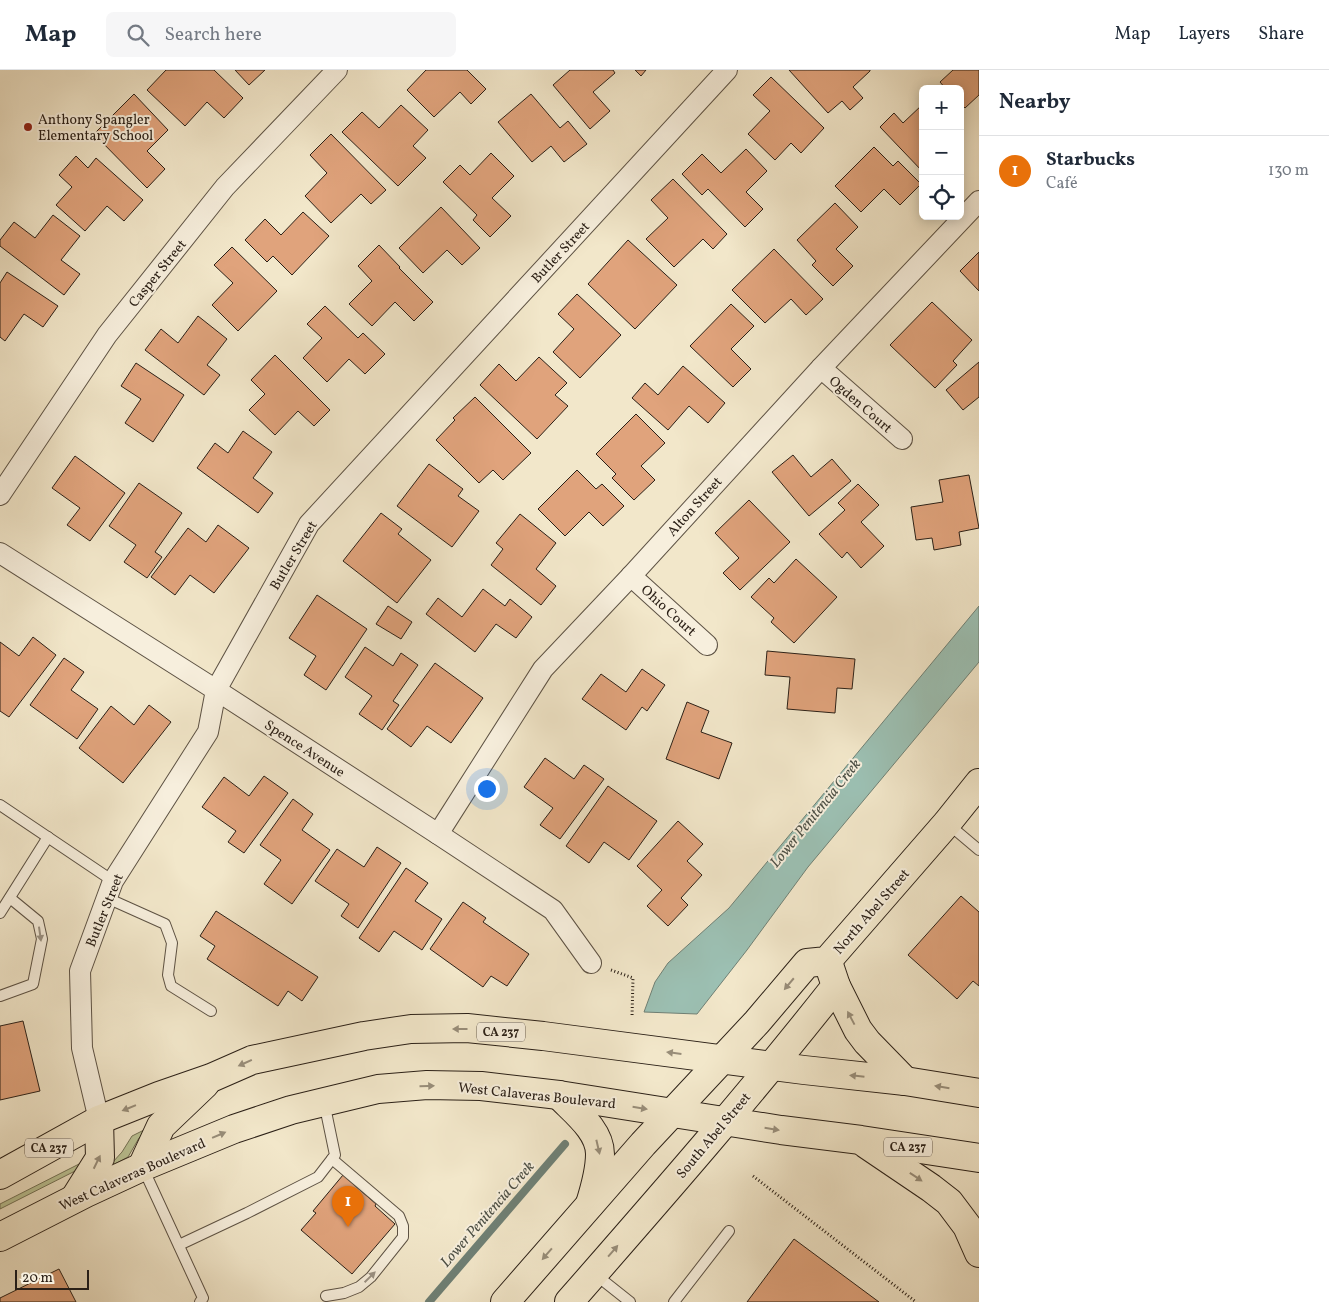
<!DOCTYPE html>
<html lang="en">
<head>
<meta charset="utf-8">
<style>
  :root { --surface:#fff; --page:#f6f6f7; --text:#1f2937; --muted:#747a83; --line:#e0e1e3; --accent:#d93025 }
  body { margin:0; font-family:Vollkorn,serif; background:var(--page); color:var(--text) }
  .controls { position:absolute; right:15px; top:15px; display:grid; overflow:hidden; border-radius:8px; box-shadow:0 2px 12px #0003 }
  .controls button { width:45px; height:45px; display:grid; place-items:center; padding:0; border:0; border-bottom:1px solid var(--line); background:var(--surface); color:var(--text); font:25px sans-serif }
  .scale { position:absolute; left:15px; bottom:12px; width:74px; box-sizing:border-box; padding-left:5px; border:2px solid #2b2017; border-top:0; font-size:14px; line-height:18px; white-space:nowrap; color:#2b2017; -webkit-text-stroke:4px #f7efdd; paint-order:stroke }
  .you { position:absolute; left:486px; top:718px; width:18px; height:18px; margin:-12px; border:4px solid #fff; border-radius:50%; background:#1a73e8; box-shadow:0 0 0 8px #1a73e833 }
  .badge { display:grid; place-items:center; width:32px; height:32px; border-radius:50%; background:var(--accent); color:#fff; font-size:16px; font-weight:700 }
  .pin { position:absolute; translate:-50% -41px; filter:drop-shadow(0 1px 2px #0008) }
  .pin::after { content:''; position:absolute; top:26px; width:18px; height:15px; background:inherit; clip-path:polygon(0 0,100% 0,50% 100%) }
  .list { margin:0; padding:0; list-style:none }
  h2 { display:flex; justify-content:space-between; align-items:center; height:65px; margin:0; padding:0 20px; font-size:21px }
  h2 small { font-size:16px; font-weight:400; color:var(--muted) }
  .list li { display:grid; grid-template-columns:32px 1fr auto; gap:15px; align-items:center; box-sizing:border-box; height:70px; padding:0 20px; border-top:1px solid var(--line) }
  .list b { display:block; font-size:19px; white-space:nowrap }
  .list p { margin:0; font-size:16px; white-space:nowrap; color:var(--muted) }
  .list em { font-size:16px; font-style:normal; color:var(--muted) }
  .icon { flex:none; width:28px; height:28px; fill:none; stroke:currentColor; stroke-width:2; stroke-linecap:round; stroke-linejoin:round }
  .map { position:relative; flex:none; width:979px; height:1232px; overflow:hidden }
  header { display:flex; align-items:center; gap:30px; box-sizing:border-box; height:70px; padding:0 25px; background:var(--surface); border-bottom:1px solid var(--line) }
  header strong { font-size:24px }
  nav { display:flex; gap:28px; margin-inline-start:auto; font-size:18px }
  .search { width:350px; height:45px; background:var(--page); display:flex; align-items:center; gap:12px; box-sizing:border-box; padding:0 18px; border-radius:8px; color:var(--muted); font-size:19px }
  main { display:flex }
  aside { flex:1; background:var(--surface) }
  .map>svg:first-child { display:block }
  .green { fill:#bcc596; stroke:#747256 }
  .water { fill:#9cc0b3; stroke:#6f8075 }
  .lines { fill:none; stroke-linecap:round; stroke-linejoin:round }
  .stream { stroke:#6f8075; stroke-width:8 }
  .building { fill:#e0a37c; stroke:#2b2017 }
  .lane-casing { stroke:#5d5244; stroke-width:12 }
  .street-casing { stroke:#5d5244; stroke-width:22 }
  .primary-casing { stroke:#2b2017; stroke-width:30 }
  .highway-casing { stroke:#2b2017; stroke-width:30 }
  .path { stroke:#2b2017; stroke-width:3; stroke-dasharray:1 2.5; stroke-linecap:butt }
  .lane { stroke:#f7efdd; stroke-width:10 }
  .street { stroke:#f7efdd; stroke-width:20 }
  .primary { stroke:#f2e7ca; stroke-width:28 }
  .highway { stroke:#f2e7ca; stroke-width:28 }
  .oneway { fill:#9b9284 }
  .oneway2 { fill:#988d79 }
  .poi-dot { fill:#8f2418; stroke:#f7efdd; stroke-width:2 }
  .labels { text-anchor:middle; stroke-width:4; stroke-linejoin:round; paint-order:stroke }
  .shield { fill:#f7efdd; stroke:#685e52; stroke-width:1 }
  .shield-label { font-size:12px; font-weight:bold; fill:#2b2017 }
  .poi-label { font-size:14px; fill:#2b2017; stroke:#f7efdd; text-anchor:start }
  .street-label { font-size:14px; fill:#2b2017; stroke:#f7efdd }
  .water-label { font-size:15px; font-style:italic; fill:#4d5046; stroke:#f7efdd }
</style>
</head>
<body>
<header>
<strong>Map</strong>
<div class="search"><svg class="icon" aria-label="search" viewBox="0 0 24 24"><circle cx="10" cy="10" r="6"/><path d="M15 15l6 6"/></svg>Search here</div>
<nav><a>Map</a><a>Layers</a><a>Share</a></nav>
</header>
<main>
<div class="map">
<svg width="979" height="1232" viewBox="0 0 979 1232">
  <rect width="100%" height="100%" fill="#f2e7ca"/>
  <filter id="stains"><feTurbulence type="fractalNoise" baseFrequency=".004" numOctaves="4"/><feColorMatrix values="0 0 0 0 .2 0 0 0 0 .09 0 0 0 0 .02 0 0 0 .5 -.17"/></filter>
  <radialGradient id="worn" r=".72"><stop offset=".6" stop-color="#630" stop-opacity="0"/><stop offset="1" stop-color="#630" stop-opacity=".3"/></radialGradient>
  <!-- green -->
  <g class="green">
    <path d="M150,1057l2,1 -13,10 -11,19 -17,9 1,-3 10,-11 10,-16z"/>
    <path d="M83,1092v5l-83,42v-5z"/>
  </g>
  <!-- water -->
  <path class="water" d="M979,536v56l-171,205 -61,83 -50,64 -53,-2 11,-30 13,-19 61,-55z"/>
  <g class="lines">
    <!-- stream -->
    <path class="stream" d="M429,1232l136,-158"/>
  </g>
  <!-- building -->
  <g class="building">
    <path d="M166,0h48l29,28 -19,20 -17,-16 -22,24 -38,-36z"/>
    <path d="M235,0h30l-16,15z"/>
    <path d="M426,0h41l19,19 -15,15 -11,-12 -26,25 -27,-27z"/>
    <path d="M570,0h43l2,3 -22,19 17,19 -20,18 -37,-44z"/>
    <path d="M635,0h11l-5,6z"/>
    <path d="M789,0h81v1l-17,16 10,11 -13,12 -8,-9 -14,12z"/>
    <path d="M953,0h26v25l-14,13 -5,-5v-14h-14l-6,-7z"/>
    <path d="M771,7l53,51 -23,25 -10,-10 -16,17 -27,-26 22,-23 -17,-16z"/>
    <path d="M134,24l34,36 -21,21 18,18 -18,19 -53,-54z"/>
    <path d="M531,24l29,34 8,-7 19,23 -23,18 -13,-16 -19,16 -34,-40z"/>
    <path d="M923,34v68l-43,-45 14,-14 9,10z"/>
    <path d="M401,35l27,25 -15,16 13,12 -28,28 -56,-54 20,-20 17,16z"/>
    <path d="M331,64l55,56 -15,14 -10,-10 -30,29 -26,-27 22,-23 -17,-18z"/>
    <path d="M874,77l19,19 5,-5 23,23 -21,21 -16,-16 -23,23 -26,-26z"/>
    <path d="M746,79l21,22 -21,21 17,17 -18,18 -37,-38 -6,6 -20,-21 20,-20 19,19z"/>
    <path d="M491,83l23,23 -22,22 19,18 -21,21 -17,-17 4,-5 -34,-33 17,-17 10,10z"/>
    <path d="M76,86l12,12 8,-10 47,42 -19,21 -17,-15 -22,25 -29,-26 16,-18 -13,-12z"/>
    <path d="M673,109l54,55 -14,15 -10,-10 -29,28 -28,-28 22,-21 -17,-18z"/>
    <path d="M835,133l23,24 -22,22 17,17 -20,20 -21,-21 4,-4 -19,-21z"/>
    <path d="M441,137l39,41 -18,17 -15,-15 -24,23 -24,-25z"/>
    <path d="M303,142l26,24 -37,39 -19,-19 -6,6 -22,-22 20,-21 16,16z"/>
    <path d="M53,145l27,21 -19,24 19,14 -16,21 -64,-49v-6l14,-18 21,16z"/>
    <path d="M628,170l49,45 -42,44 -47,-45z"/>
    <path d="M379,175l21,22 -1,1 34,34 -19,19 -19,-19 -23,24 -23,-22 23,-23 -14,-15z"/>
    <path d="M232,177l45,44 -39,40 -26,-26 21,-22 -19,-18z"/>
    <path d="M774,179l49,50 -17,16 -15,-16 -26,24 -33,-33z"/>
    <path d="M979,182v39l-19,-20z"/>
    <path d="M7,202l51,34 -15,21 -19,-13 -19,27 -5,-4v-54z"/>
    <path d="M577,224l44,41 -41,43 -27,-26 21,-23 -16,-15z"/>
    <path d="M932,232l40,38 -19,21 4,4 -22,23 -45,-43z"/>
    <path d="M731,234l23,22 -23,23 20,20 -18,18 -43,-41z"/>
    <path d="M325,236l33,32 5,-5 22,21 -20,20 -16,-15 -22,23 -24,-24 19,-20 -15,-14z"/>
    <path d="M198,246l29,23 -20,26 13,10 -16,20 -59,-45 16,-21 17,14z"/>
    <path d="M275,285l55,55 -16,16 -16,-15 -23,24 -26,-25 16,-16 -14,-14z"/>
    <path d="M539,287l28,26 -12,12 13,11 -31,33 -57,-54 19,-21 17,17z"/>
    <path d="M979,292v35l-16,13 -17,-20z"/>
    <path d="M136,293l48,32 -31,47 -28,-19 16,-24 -20,-13z"/>
    <path d="M683,296l42,37 -17,20 -19,-17 -21,24 -36,-32 13,-15 13,12z"/>
    <path d="M475,327l56,56 -28,27 -10,-10 -14,13 -43,-43 19,-20 -2,-2z"/>
    <path d="M636,344l29,29 -24,23 14,14 -21,20 -22,-22 4,-4 -20,-20z"/>
    <path d="M243,361l29,21 -19,26 20,15 -15,20 -61,-45 18,-25 13,10z"/>
    <path d="M793,385l18,22 21,-18 19,22 -42,35 -37,-44z"/>
    <path d="M75,386l50,37 -35,48 -23,-16 13,-17 -28,-20z"/>
    <path d="M429,394l34,25 -5,7 21,15 -27,36 -55,-41z"/>
    <path d="M577,400l19,19 6,-5 22,22 -21,20 -14,-14 -24,24 -27,-27z"/>
    <path d="M969,405l10,53 -20,4 2,13 -27,5 -2,-12 -16,2 -5,-33 32,-5 -4,-22z"/>
    <path d="M139,413l43,30 -27,39 7,5 -15,21 -23,-16 12,-17 -27,-19z"/>
    <path d="M858,414l21,21 -18,17 23,24 -23,22 -14,-16 -5,6 -23,-24 26,-24 -7,-7z"/>
    <path d="M749,430l41,42 -50,48 -17,-17 16,-15 -24,-25z"/>
    <path d="M381,443l21,16 -4,5 33,26 -34,43 -54,-42z"/>
    <path d="M520,444l36,29 -20,26 20,17 -15,19 -50,-40 12,-16 -7,-6z"/>
    <path d="M218,455l31,23 -35,45 -24,-18 -15,20 -24,-18 37,-49 18,14z"/>
    <path d="M796,489l41,38 -43,46 -23,-21 3,-4 -23,-21 18,-19 5,5z"/>
    <path d="M483,519l22,17 5,-7 22,18 -16,21 -20,-14 -21,28 -49,-38 12,-16 24,19z"/>
    <path d="M317,525l50,34 -41,61 -22,-15 12,-19 -27,-18z"/>
    <path d="M388,536l24,16 -11,17 -25,-15z"/>
    <path d="M33,567l23,18 -47,62 -9,-6v-69l19,14z"/>
    <path d="M365,577l28,19 8,-13 17,12 -25,36 6,4 -17,25 -23,-16 13,-18 -27,-19z"/>
    <path d="M767,581l88,8 -3,30 -15,-1 -2,25 -48,-4 3,-32 -25,-2z"/>
    <path d="M64,588l20,14 -13,18 27,19 -21,30 -47,-34z"/>
    <path d="M435,593l48,35 -32,45 -24,-17 -16,21 -24,-18z"/>
    <path d="M642,599l23,16 -18,26 -5,-4 -16,23 -44,-31 19,-25 25,18z"/>
    <path d="M687,632l22,9 -8,21 31,11 -13,36 -53,-20z"/>
    <path d="M149,635l22,17 -48,61 -44,-35 32,-42 23,19z"/>
    <path d="M545,688l29,21 10,-14 20,14 -44,60 -20,-14 13,-17 -29,-21z"/>
    <path d="M264,706l24,17 -44,60 -16,-11 8,-11 -34,-24 22,-30 25,19z"/>
    <path d="M608,716l49,35 -28,39 -25,-18 -15,21 -23,-17z"/>
    <path d="M293,729l20,15 -11,16 28,20 -38,54 -28,-20 17,-24 -21,-15z"/>
    <path d="M678,751l25,23 -16,17 15,14 -21,23 7,7 -20,21 -21,-20 15,-16 -25,-24z"/>
    <path d="M377,777l24,16 -43,65 -17,-12 8,-12 -34,-23 22,-32 27,18z"/>
    <path d="M406,798l22,15 -13,18 27,18 -20,31 -28,-19 -15,21 -20,-14z"/>
    <path d="M961,826l18,16v74l-6,-5 -16,18 -49,-44z"/>
    <path d="M463,832l23,16 -3,4 46,32 -22,32 -16,-10 -8,11 -53,-38z"/>
    <path d="M216,841l102,66 -16,24 -14,-10 -10,15 -71,-47 8,-13 -15,-10z"/>
    <path d="M23,951l17,70 -40,9v-74z"/>
    <path d="M343,1105l33,29 -1,2 20,18 -43,50 -51,-44 15,-17 -3,-2z"/>
    <path d="M794,1169l85,63h-132z"/>
    <path d="M59,1199l17,33h-76v-4z"/>
  </g>
  <g class="lines">
    <!-- lane casing -->
    <g class="lane-casing">
      <g id="lane">
        <path d="M0,735l113,76"/>
        <path d="M947,753l32,27"/>
        <path d="M107,828l58,26 7,19 -4,32 3,11 40,25"/>
        <path d="M0,843l48,-76"/>
        <path d="M0,926l33,-12 9,-45 -4,-18 -28,-23"/>
        <path d="M143,1098l60,130 -3,4"/>
        <path d="M179,1175l68,-32 71,-36 17,-22 -11,-53"/>
        <path d="M596,1205l34,27"/>
        <path d="M326,1226l18,-3 15,-6 12,-10 32,-40v-11l-4,-10 -67,-57"/>
        <path d="M674,1232l55,-71"/>
      </g>
    </g>
    <!-- street casing -->
    <g class="street-casing">
      <g id="street">
        <path d="M821,298l81,71"/>
        <path d="M0,425l107,-160 118,-148 112,-117"/>
        <path d="M0,483l216,137 222,144 115,76 38,53"/>
        <path d="M631,506l76,69"/>
        <path d="M438,764l105,-165 88,-93 190,-208 158,-167"/>
        <path d="M99,1050l-17,-72 -2,-77 33,-90 95,-149 8,-42 93,-166 418,-454"/>
      </g>
    </g>
    <!-- primary casing -->
    <g class="primary-casing">
      <g id="primary">
        <path d="M505,1232l138,-158 114,-122 50,-59 20,-2 120,-138 32,-40"/>
        <path d="M569,1232c91,-104 182,-208 267,-316l-7,-21"/>
      </g>
    </g>
    <!-- highway casing -->
    <g class="highway-casing">
      <g id="highway">
        <path d="M836,916l22,44 9,12 38,39"/>
        <path d="M559,1025c15,16 41,35 41,59 0,17 -5,34 -10,50"/>
        <path d="M866,1074l65,44 18,14 18,24 12,27"/>
        <path d="M142,1097l19,-41 44,-42"/>
        <path d="M0,1105l99,-55 60,-24 52,-18 41,-18 112,-24 47,-7 56,-1 76,8 261,34 101,11 74,12"/>
        <path d="M75,1128l25,-40 -1,-38"/>
        <path d="M0,1167l86,-44 56,-26 92,-38 57,-19 87,-21 49,-4 54,1 78,9 222,35 80,10 118,18"/>
      </g>
    </g>
    <!-- path -->
    <g class="path">
      <path d="M611,900l22,8 -1,39"/>
      <path d="M753,1106l163,126"/>
    </g>
    <!-- lane -->
    <use href="#lane" class="lane"/>
    <!-- street -->
    <use href="#street" class="street"/>
    <!-- primary -->
    <use href="#primary" class="primary"/>
    <!-- highway -->
    <use href="#highway" class="highway"/>
  </g>
  <!-- one-way arrows -->
  <defs><path id="oneway-solid" d="M-6-.8H1V-3.2L6.5 0L1 3.2V.8H-6Z" transform="scale(1.25)"/></defs>
  <g class="oneway">
    <use href="#oneway-solid" transform="translate(40 864) rotate(82)"/>
    <use href="#oneway-solid" transform="translate(370 1207) rotate(-44)"/>
  </g>
  <g class="oneway2">
    <use href="#oneway-solid" transform="translate(789 914) rotate(130)"/>
    <use href="#oneway-solid" transform="translate(851 948) rotate(-118)"/>
    <use href="#oneway-solid" transform="translate(460 959) rotate(180)"/>
    <use href="#oneway-solid" transform="translate(674 983) rotate(-173)"/>
    <use href="#oneway-solid" transform="translate(245 993) rotate(156)"/>
    <use href="#oneway-solid" transform="translate(857 1006) rotate(-174)"/>
    <use href="#oneway-solid" transform="translate(427 1016) rotate(-2)"/>
    <use href="#oneway-solid" transform="translate(942 1017) rotate(-171)"/>
    <use href="#oneway-solid" transform="translate(129 1038) rotate(158)"/>
    <use href="#oneway-solid" transform="translate(640 1038) rotate(9)"/>
    <use href="#oneway-solid" transform="translate(772 1059) rotate(9)"/>
    <use href="#oneway-solid" transform="translate(219 1065) rotate(-23)"/>
    <use href="#oneway-solid" transform="translate(598 1077) rotate(77)"/>
    <use href="#oneway-solid" transform="translate(97 1092) rotate(-64)"/>
    <use href="#oneway-solid" transform="translate(916 1107) rotate(34)"/>
    <use href="#oneway-solid" transform="translate(613 1181) rotate(-49)"/>
    <use href="#oneway-solid" transform="translate(547 1184) rotate(131)"/>
  </g>
  <!-- markers -->
  <circle class="poi-dot" cx="28" cy="57" r="5"/>
  <g class="labels">
    <!-- shield labels -->
    <g class="shield">
      <rect x="477" y="952.5" width="48" height="19" rx="4"/>
      <rect x="884" y="1067.5" width="48" height="19" rx="4"/>
      <rect x="25" y="1068.5" width="48" height="19" rx="4"/>
    </g>
    <g class="shield-label">
      <text x="501" y="966">CA 237</text>
      <text x="908" y="1081">CA 237</text>
      <text x="49" y="1082">CA 237</text>
    </g>
    <!-- poi labels -->
    <g class="poi-label">
      <text x="38" y="54">Anthony Spangler<tspan x="38" dy="16">Elementary School</tspan></text>
    </g>
    <!-- street labels -->
    <g class="street-label">
      <text transform="translate(560 182) rotate(-47)" y="5">Butler Street</text>
      <text transform="translate(157 203) rotate(-51)" y="5">Casper Street</text>
      <text transform="translate(861 334) rotate(41)" y="5">Ogden Court</text>
      <text transform="translate(694 436) rotate(-48)" y="5">Alton Street</text>
      <text transform="translate(293 485) rotate(-59)" y="5">Butler Street</text>
      <text transform="translate(669 540) rotate(42)" y="5">Ohio Court</text>
      <text transform="translate(305 678) rotate(33)" y="5">Spence Avenue</text>
      <text transform="translate(104 840) rotate(-68)" y="5">Butler Street</text>
      <text transform="translate(871 841) rotate(-49)" y="5">North Abel Street</text>
      <text transform="translate(537 1025) rotate(6)" y="5">West Calaveras Boulevard</text>
      <text transform="translate(713 1065) rotate(-50)" y="5">South Abel Street</text>
      <text transform="translate(132 1104) rotate(-24)" y="5">West Calaveras Boulevard</text>
    </g>
    <!-- water labels -->
    <g class="water-label">
      <text transform="translate(815 743) rotate(-51)" y="5">Lower Penitencia Creek</text>
      <text transform="translate(487 1144) rotate(-49)" y="5">Lower Penitencia Creek</text>
    </g>
  </g>
  <rect width="100%" height="100%" filter="url(#stains)"/>
  <rect width="100%" height="100%" fill="url(#worn)"/>
</svg>
<div class="controls">
<button>+</button>
<button>−</button>
<button><svg class="icon" aria-label="locate" viewBox="0 0 24 24"><circle cx="12" cy="12" r="6"/><path d="M12 2v4M12 18v4M2 12h4M18 12h4"/></svg></button>
</div>
<div class="scale">20 m</div>
<div class="you"></div>
<div class="pin badge" style="left:348px;top:1157px;background:#e8710a">1</div>
</div>
<aside>
<h2>Nearby<small></small></h2>
<ul class="list">
<li><span class="badge" style="background:#e8710a">1</span><div><b>Starbucks</b><p>Café</p></div><em>130 m</em></li>
</ul>
</aside>
</main>
</body>
</html>
